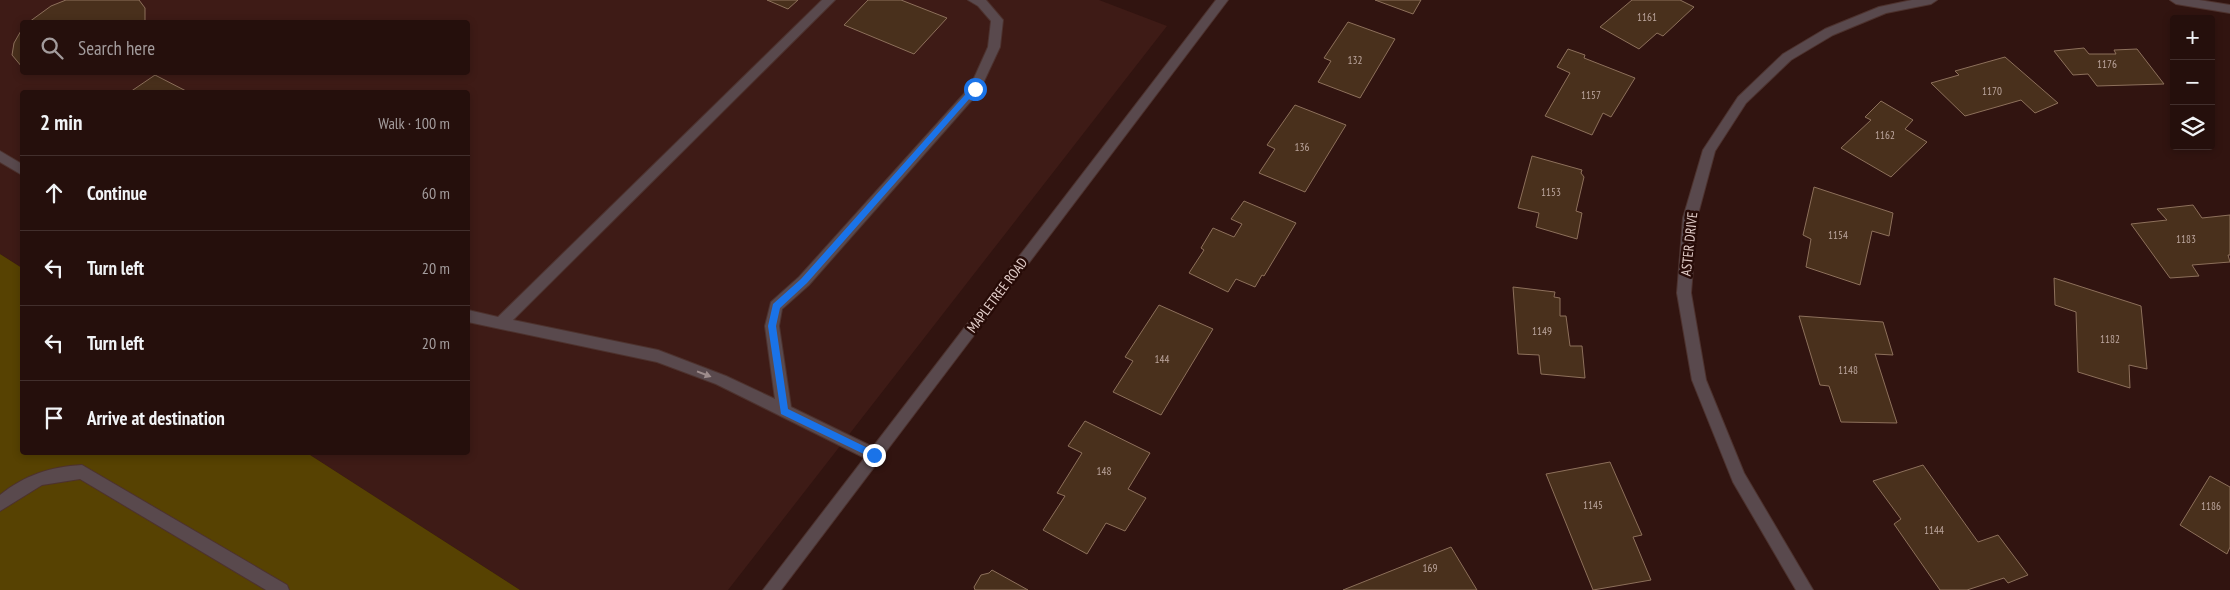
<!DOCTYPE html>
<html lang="en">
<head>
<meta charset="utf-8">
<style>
  :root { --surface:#250f0c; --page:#2d1815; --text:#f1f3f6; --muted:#a39c9d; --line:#422f2d }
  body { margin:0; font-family:"PT Sans Narrow",sans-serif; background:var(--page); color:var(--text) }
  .controls { position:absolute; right:15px; top:15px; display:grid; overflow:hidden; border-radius:5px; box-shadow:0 2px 8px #0003 }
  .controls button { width:45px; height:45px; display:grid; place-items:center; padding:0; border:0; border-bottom:1px solid var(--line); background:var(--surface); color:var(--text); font:25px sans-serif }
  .stop { position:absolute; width:15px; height:15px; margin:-11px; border:4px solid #1a73e8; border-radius:50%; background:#fff }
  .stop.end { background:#1a73e8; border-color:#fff; box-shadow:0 1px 5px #0008 }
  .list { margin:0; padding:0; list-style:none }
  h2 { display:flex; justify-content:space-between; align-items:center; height:65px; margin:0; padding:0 20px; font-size:21px }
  h2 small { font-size:16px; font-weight:400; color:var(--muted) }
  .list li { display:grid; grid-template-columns:32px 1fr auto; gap:15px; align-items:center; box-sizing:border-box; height:75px; padding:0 20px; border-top:1px solid var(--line) }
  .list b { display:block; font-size:19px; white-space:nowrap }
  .list em { font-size:16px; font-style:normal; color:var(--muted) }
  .icon { flex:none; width:28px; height:28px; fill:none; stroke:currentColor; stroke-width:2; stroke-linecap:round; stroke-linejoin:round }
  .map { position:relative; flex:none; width:2230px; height:590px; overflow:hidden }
  .search { position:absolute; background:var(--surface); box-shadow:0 2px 8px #0003; left:20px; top:20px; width:450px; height:55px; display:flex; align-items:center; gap:12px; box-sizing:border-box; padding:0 18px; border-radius:5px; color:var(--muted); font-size:19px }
  .panel { position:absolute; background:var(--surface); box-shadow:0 2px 8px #0003; left:20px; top:90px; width:450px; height:365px; border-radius:5px }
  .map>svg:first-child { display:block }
  .built { fill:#3e1b16; fill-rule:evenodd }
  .green { fill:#574202 }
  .building { fill:#49301c; stroke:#8d705b }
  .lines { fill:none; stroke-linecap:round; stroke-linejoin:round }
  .service-casing { stroke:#4d322e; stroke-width:2 }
  .minor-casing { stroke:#4d322e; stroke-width:2 }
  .tertiary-casing { stroke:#4d322e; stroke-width:2 }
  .service { fill:#59494d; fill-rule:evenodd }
  .minor { fill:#59494d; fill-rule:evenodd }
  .tertiary { fill:#59494d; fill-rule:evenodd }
  .oneway { fill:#9e8c8c }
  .route { fill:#1a73e8 }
  .labels { text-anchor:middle; stroke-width:5; stroke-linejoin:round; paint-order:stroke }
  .number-label { font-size:11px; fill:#bca69e }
  .street-label { font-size:14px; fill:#e3ceca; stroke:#270b07 }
</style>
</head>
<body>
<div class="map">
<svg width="2230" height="590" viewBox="0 0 2230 590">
  <rect width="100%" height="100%" fill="#311410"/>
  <!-- built -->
  <path class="built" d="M0,0h1099l68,26 -439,564h-208l-213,-137 161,-1v-360h-446v176l-22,-14zM22,22h446v50h-446z"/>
  <!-- green -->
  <path class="green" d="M0,254l22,14v184l285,1 213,137h-520z"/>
  <!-- building -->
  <g class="building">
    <path d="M66,0h73l6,8v12l-1,2h-115l22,-16z"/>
    <path d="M767,0h31l-10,9z"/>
    <path d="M868,0h33l46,18 -33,36 -70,-29z"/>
    <path d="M1375,0h46l-8,14z"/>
    <path d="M1632,0h48l14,7 -31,29 -6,-3 -18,16 -39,-22z"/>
    <path d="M1348,22l47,17 -35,59 -42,-16 13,-21 -7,-3z"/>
    <path d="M22,29v38l-10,-12 2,-12z"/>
    <path d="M2084,48l5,6h27l-2,-4 23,-1 27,35 -67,2 -9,-12 -15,1 -19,-24z"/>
    <path d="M1568,49l17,6 -1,3 51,20 -24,39 -8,-4 -11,22 -47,-19 25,-43 -13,-6z"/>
    <path d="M2005,57l53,46 -23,10 -14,-13 -56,16 -34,-33 28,-8 -4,-4z"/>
    <path d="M155,75l33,17h-58z"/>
    <path d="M1881,101l32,19 -8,9 22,13 -36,35 -50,-29 30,-28 -6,-3z"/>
    <path d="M1295,105l51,20 -41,67 -46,-19 16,-24 -8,-4z"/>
    <path d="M1532,156l50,14 -1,3 3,4 -8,34 6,2 -5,26 -41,-12 3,-14 -21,-5z"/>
    <path d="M1814,187l79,26 -4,23 -17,-5 -12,54 -54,-18 5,-28 -8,-4z"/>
    <path d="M1244,201l52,22 -32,53 -2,-1 -7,12 -19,-8 -8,13 -39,-19 15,-23 -3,-2 12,-20 21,9 8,-13 -11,-5z"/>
    <path d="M2193,205l9,13 28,-3v40h-2l2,7 -38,3 7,11 -29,2 -39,-54 36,-4 -10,-11z"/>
    <path d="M2054,278l87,28 6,63 -18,-4 1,23 -52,-16 -2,-60 -21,-7z"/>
    <path d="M1513,287l42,5 -1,5 6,1v18h6l4,30h12l3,32 -44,-4 -2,-19 -21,-1z"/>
    <path d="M1159,305l54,24 -52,86 -48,-23 20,-31 -8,-4z"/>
    <path d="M1799,316l84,6 10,33 -18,-1 22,69 -56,-1 -12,-36 -9,-1z"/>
    <path d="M1085,421l65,32 -22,36 18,9 -21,33 -19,-8 -19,31 -44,-24 22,-34 -8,-3 25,-40 -14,-7z"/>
    <path d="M1610,462l32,73 -9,2 18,43 -58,10 -47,-116z"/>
    <path d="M1923,465l55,77 20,-7 30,40 -20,8 -4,-5 -37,12h-27l-46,-66 7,-5 -28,-38z"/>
    <path d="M2210,476l20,11v60l-3,7 -47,-29z"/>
    <path d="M1451,547l26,43h-134z"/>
    <path d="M992,570l36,20h-53l-1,-3 7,-12 8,-2z"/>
  </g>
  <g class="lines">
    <!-- service casing -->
    <g class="service-casing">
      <g id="service">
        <path d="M822,0h13l-322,320 145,30 68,26 49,23 -10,-73 6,-24 28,-25 171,-190 18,-40 3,-26 -13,-15 -10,-6h18l17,20 -3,27 -21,45 -170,193 -27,24 -3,17 12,81 88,43 3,5 -3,5 -5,2 -5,-2 -153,-76 -59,-22 -189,-40v-12l30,7z"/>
        <path d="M0,151l22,13v11l-22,-13z"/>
        <path d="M82,465l205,120 2,5h-23l-186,-111 -38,6 -42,26v-16c25,-20 50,-28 82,-30z"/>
      </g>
    </g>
    <!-- minor casing -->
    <g class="minor-casing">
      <g id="minor">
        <path d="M1912,0h25l-6,4 -45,9 -53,22 -42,25 -45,43 -31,48 -18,67 -6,75 15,87 38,93 69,117h-17l-63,-108 -41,-102 -15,-87 6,-75 20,-68 35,-53 45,-43 42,-25 54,-22z"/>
        <path d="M2170,0h29l31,5v8l-54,-9z"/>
      </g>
    </g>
    <!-- tertiary casing -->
    <g class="tertiary-casing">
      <path id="tertiary" d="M1216,0h12l-447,590h-18z"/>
    </g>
    <!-- service -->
    <use href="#service" class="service"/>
    <!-- minor -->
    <use href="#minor" class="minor"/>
    <!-- tertiary -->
    <use href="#tertiary" class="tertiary"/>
  </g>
  <!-- one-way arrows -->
  <defs><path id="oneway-solid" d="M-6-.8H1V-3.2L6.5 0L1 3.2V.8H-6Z" transform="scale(1.25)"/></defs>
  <use class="oneway" href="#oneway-solid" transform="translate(704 374) rotate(21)"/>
  <!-- route -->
  <path class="route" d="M972,87l6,2 -171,194 -27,25 -4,18 12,83 90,44 1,2 -5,4 -93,-45 -13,-88 5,-22 28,-25z"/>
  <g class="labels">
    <!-- number labels -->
    <g class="number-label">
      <text x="1647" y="21">1161</text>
      <text x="1355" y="64">132</text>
      <text x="2107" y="68">1176</text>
      <text x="1992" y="95">1170</text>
      <text x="1591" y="99">1157</text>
      <text x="1885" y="139">1162</text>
      <text x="1302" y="151">136</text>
      <text x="1551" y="196">1153</text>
      <text x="1838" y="239">1154</text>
      <text x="2186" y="243">1183</text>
      <text x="1542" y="335">1149</text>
      <text x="2110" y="343">1182</text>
      <text x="1162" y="363">144</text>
      <text x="1848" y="374">1148</text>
      <text x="1104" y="475">148</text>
      <text x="1593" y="509">1145</text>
      <text x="2211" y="510">1186</text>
      <text x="1934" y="534">1144</text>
      <text x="1430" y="572">169</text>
    </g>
    <!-- street labels -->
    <g class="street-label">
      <text transform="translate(1689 244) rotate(-84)" y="5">ASTER DRIVE</text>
      <text transform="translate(997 295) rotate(-53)" y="5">MAPLETREE ROAD</text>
    </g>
  </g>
</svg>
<div class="controls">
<button>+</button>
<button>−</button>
<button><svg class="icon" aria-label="layers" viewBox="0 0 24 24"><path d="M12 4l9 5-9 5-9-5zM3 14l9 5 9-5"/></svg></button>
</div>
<div class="stop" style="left:975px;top:89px"></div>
<div class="stop end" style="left:874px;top:455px"></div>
<div class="search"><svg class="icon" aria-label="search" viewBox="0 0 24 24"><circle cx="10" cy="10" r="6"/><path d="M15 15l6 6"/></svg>Search here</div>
<section class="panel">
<h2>2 min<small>Walk · 100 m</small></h2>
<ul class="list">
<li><svg class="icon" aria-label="ahead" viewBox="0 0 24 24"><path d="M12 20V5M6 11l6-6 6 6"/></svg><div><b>Continue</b></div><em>60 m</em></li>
<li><svg class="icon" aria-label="left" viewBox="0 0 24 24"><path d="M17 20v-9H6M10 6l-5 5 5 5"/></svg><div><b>Turn left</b></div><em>20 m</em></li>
<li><svg class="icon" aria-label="left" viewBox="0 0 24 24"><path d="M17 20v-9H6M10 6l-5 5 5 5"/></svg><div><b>Turn left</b></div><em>20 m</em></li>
<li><svg class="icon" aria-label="arrive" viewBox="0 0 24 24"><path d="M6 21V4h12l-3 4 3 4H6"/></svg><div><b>Arrive at destination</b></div></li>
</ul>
</section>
</div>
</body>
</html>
